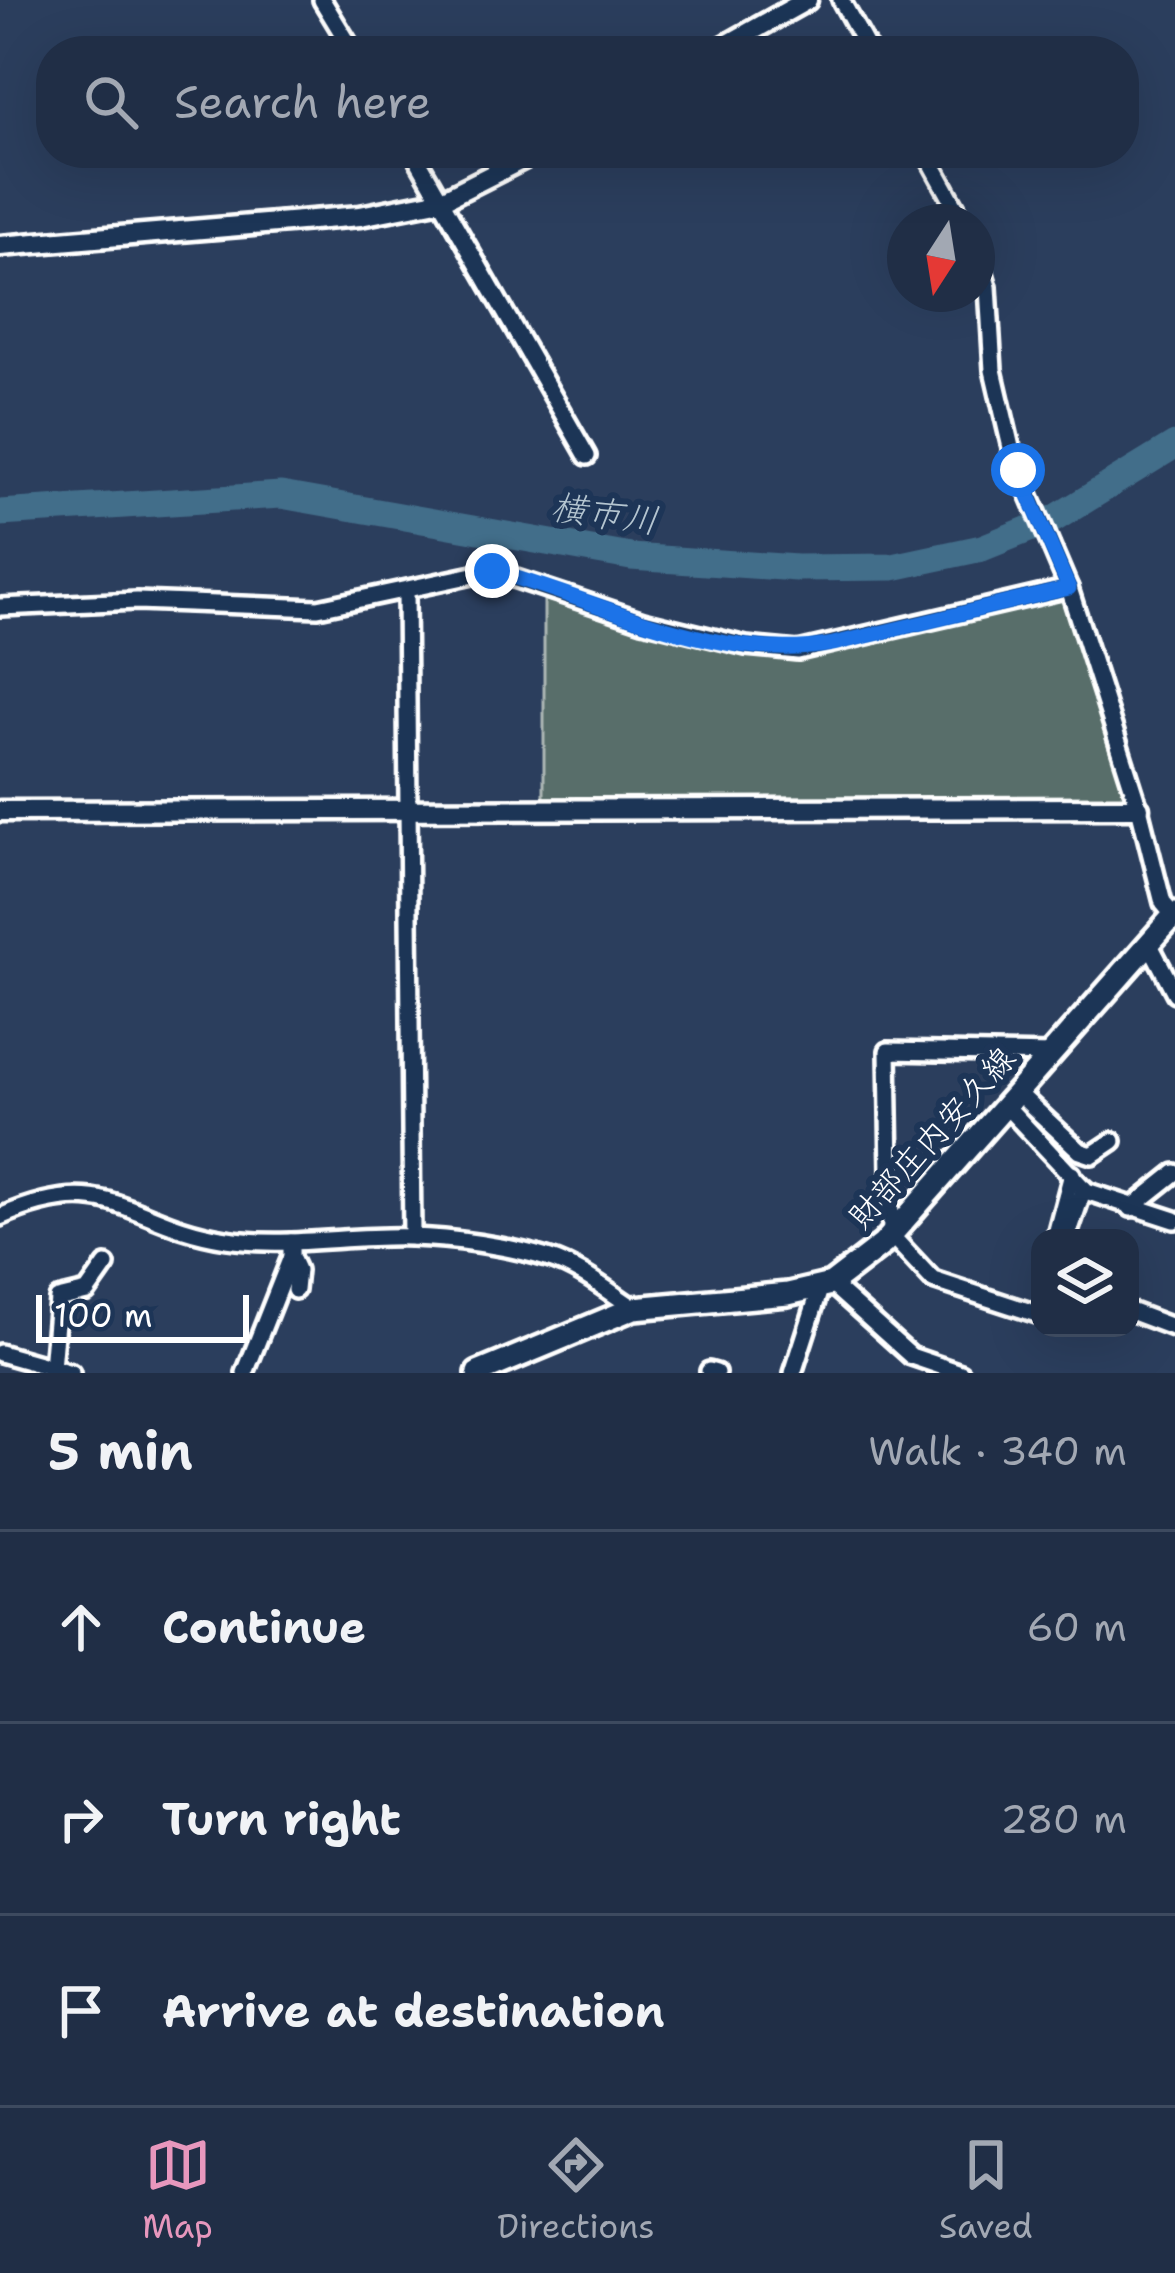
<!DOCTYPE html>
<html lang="en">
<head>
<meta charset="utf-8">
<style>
  :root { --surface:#202e46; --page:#2d3a51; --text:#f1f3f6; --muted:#a2a8b3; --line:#3d4a5f; --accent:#e797bd }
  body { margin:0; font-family:"Shantell Sans","Klee One",sans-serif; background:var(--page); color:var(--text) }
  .controls { position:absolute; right:36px; bottom:36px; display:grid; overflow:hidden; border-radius:24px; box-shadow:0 12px 48px #0002 }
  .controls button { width:108px; height:108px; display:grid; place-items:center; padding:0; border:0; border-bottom:3px solid var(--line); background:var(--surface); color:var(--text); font:60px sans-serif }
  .compass { position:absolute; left:887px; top:204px; width:108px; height:108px; border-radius:50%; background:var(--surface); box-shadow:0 12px 48px #0002; rotate:192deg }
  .scale { position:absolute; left:36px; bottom:30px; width:213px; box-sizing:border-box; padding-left:12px; border:6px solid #fff; border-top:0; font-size:33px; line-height:42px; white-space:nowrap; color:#fff; -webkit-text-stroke:9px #1d3557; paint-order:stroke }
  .stop { position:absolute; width:36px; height:36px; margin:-27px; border:9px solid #1a73e8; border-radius:50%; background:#fff }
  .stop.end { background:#1a73e8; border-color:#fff; box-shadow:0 3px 12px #0008 }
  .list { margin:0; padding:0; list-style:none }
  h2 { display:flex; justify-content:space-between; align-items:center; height:156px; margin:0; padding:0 48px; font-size:51px }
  h2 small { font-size:39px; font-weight:400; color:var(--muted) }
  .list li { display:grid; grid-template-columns:78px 1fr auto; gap:36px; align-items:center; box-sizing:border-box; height:192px; padding:0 48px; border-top:3px solid var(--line) }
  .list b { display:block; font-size:45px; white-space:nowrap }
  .list em { font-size:39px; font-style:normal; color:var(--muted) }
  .icon { flex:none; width:66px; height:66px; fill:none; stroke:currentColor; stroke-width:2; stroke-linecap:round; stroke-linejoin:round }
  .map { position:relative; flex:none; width:1175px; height:1373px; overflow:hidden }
  .search { position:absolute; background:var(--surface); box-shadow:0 12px 48px #0002; left:36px; right:36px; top:36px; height:132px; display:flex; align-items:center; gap:30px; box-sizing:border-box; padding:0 42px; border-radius:48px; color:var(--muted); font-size:45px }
  .sheet { height:732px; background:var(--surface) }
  nav { display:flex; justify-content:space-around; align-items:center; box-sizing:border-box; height:168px; border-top:3px solid var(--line); background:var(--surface); font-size:33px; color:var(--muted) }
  nav a { display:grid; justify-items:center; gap:6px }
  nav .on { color:var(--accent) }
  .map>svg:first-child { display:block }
  .green { fill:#586e6a; stroke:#acb6b4; stroke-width:3 }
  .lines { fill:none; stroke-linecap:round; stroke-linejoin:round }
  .river { stroke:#436e8a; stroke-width:27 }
  .minor-casing { stroke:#fff; stroke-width:24 }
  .tertiary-casing { stroke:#fff; stroke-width:27 }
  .secondary-casing { stroke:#fff; stroke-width:30 }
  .minor { stroke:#1d3557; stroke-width:15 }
  .tertiary { stroke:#1d3557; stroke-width:18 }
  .secondary { stroke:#1d3557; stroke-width:21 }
  .route { stroke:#1a73e8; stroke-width:15 }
  .labels { text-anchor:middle; stroke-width:12; stroke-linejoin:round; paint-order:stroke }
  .street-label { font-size:33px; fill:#fff; stroke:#1d3557 }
  .water-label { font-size:36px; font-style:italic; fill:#b4c5d0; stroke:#1d3557 }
</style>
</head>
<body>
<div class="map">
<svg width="1175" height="1373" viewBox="0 0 1175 1373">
  <rect width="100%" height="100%" fill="#2b3e5d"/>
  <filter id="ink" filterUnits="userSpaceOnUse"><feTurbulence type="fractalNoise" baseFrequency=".00833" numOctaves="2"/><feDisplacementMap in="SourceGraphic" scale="24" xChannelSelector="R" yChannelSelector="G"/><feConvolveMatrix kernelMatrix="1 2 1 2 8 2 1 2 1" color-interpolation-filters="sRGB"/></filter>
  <g filter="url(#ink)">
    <!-- green -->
    <path class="green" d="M544,584l99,37 130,30 296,-63 70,220 -595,2z"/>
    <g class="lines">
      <!-- river -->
      <path class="river" d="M0,513l281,-18 350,62 166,11 96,-1 89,-19 72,-29 121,-74"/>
      <!-- minor casing -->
      <g class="minor-casing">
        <g id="minor">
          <path d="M322,0l31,51"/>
          <path d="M841,0l28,51"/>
          <path d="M414,153l173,303"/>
          <path d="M926,153l38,69"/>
          <path d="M977,249l11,38 5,83 20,86 56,132 70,220 24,95 12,14"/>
          <path d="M406,592l6,645"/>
          <path d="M0,607l137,-6 181,7 174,-37 151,50 103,25 52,5 271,-63"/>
          <path d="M1149,943l26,50"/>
          <path d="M1017,1092l63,59 12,4 21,-14"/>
          <path d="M1005,1105l81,86 89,29"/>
          <path d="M1131,1208l44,-35"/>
          <path d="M0,1217c111,-49 127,7 227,22 61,9 122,-4 184,-2 41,1 96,9 136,21 31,9 60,32 87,50"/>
          <path d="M1055,1238l17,-64"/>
          <path d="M1067,1238l17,-50"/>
          <path d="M291,1257l6,13 -2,20"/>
          <path d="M831,1284l80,72 50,17"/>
          <path d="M1130,1311l45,17"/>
          <path d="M1040,1315l-107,-35 -42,-45 -3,-184 163,3"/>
          <path d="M0,1353l71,20"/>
          <path d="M52,1368l6,-69 29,-7 19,-27"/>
          <path d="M709,1371l7,2"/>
          <path d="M245,1373l46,-116v-15"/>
          <path d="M793,1373l28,-87"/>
        </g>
      </g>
      <!-- tertiary casing -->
      <g class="tertiary-casing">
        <g id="tertiary">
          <path d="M716,51l91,-51"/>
          <path d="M0,246l360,-30 82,-16 93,-47"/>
          <path d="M0,811l1139,-3"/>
        </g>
      </g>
      <!-- secondary casing -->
      <g class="secondary-casing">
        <path id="secondary" d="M478,1373l156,-65 154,-14 43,-10 52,-40 292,-330"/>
      </g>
      <!-- minor -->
      <use href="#minor" class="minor"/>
      <!-- tertiary -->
      <use href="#tertiary" class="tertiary"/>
      <!-- secondary -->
      <use href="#secondary" class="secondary"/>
    </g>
  </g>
  <g class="lines" filter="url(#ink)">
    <!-- route -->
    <path class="route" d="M492,571c110,29 225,95 341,73l236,-56 -51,-118"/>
  </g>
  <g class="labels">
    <!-- street labels -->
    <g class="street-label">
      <text transform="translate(931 1137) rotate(-48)" y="12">財部庄内安久線</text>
    </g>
    <!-- water labels -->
    <g class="water-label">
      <text transform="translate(605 513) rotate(8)" y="13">横市川</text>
    </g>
  </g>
</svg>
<div class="controls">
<button><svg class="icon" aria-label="layers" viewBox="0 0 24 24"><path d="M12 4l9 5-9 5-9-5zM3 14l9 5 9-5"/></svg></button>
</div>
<svg class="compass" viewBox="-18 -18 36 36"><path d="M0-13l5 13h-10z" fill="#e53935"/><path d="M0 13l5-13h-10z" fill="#a2a8b3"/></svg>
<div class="scale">100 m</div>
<div class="stop" style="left:1018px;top:470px"></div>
<div class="stop end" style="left:492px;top:571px"></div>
<div class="search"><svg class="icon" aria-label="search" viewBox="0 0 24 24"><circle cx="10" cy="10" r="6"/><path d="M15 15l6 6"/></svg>Search here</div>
</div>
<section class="sheet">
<h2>5 min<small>Walk · 340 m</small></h2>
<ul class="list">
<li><svg class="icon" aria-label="ahead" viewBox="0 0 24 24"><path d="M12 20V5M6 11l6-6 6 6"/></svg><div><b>Continue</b></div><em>60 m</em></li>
<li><svg class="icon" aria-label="right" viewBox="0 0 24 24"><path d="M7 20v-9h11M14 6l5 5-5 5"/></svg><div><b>Turn right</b></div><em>280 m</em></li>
<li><svg class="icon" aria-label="arrive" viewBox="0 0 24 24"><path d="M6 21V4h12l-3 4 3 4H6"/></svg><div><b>Arrive at destination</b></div></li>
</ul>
</section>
<nav>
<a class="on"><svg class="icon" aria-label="map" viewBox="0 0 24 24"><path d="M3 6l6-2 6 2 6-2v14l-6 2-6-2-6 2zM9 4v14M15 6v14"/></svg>Map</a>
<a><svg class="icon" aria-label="directions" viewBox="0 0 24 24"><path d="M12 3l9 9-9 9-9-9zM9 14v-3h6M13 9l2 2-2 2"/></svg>Directions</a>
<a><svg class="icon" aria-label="saved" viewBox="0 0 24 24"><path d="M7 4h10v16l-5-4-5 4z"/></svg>Saved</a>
</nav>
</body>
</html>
